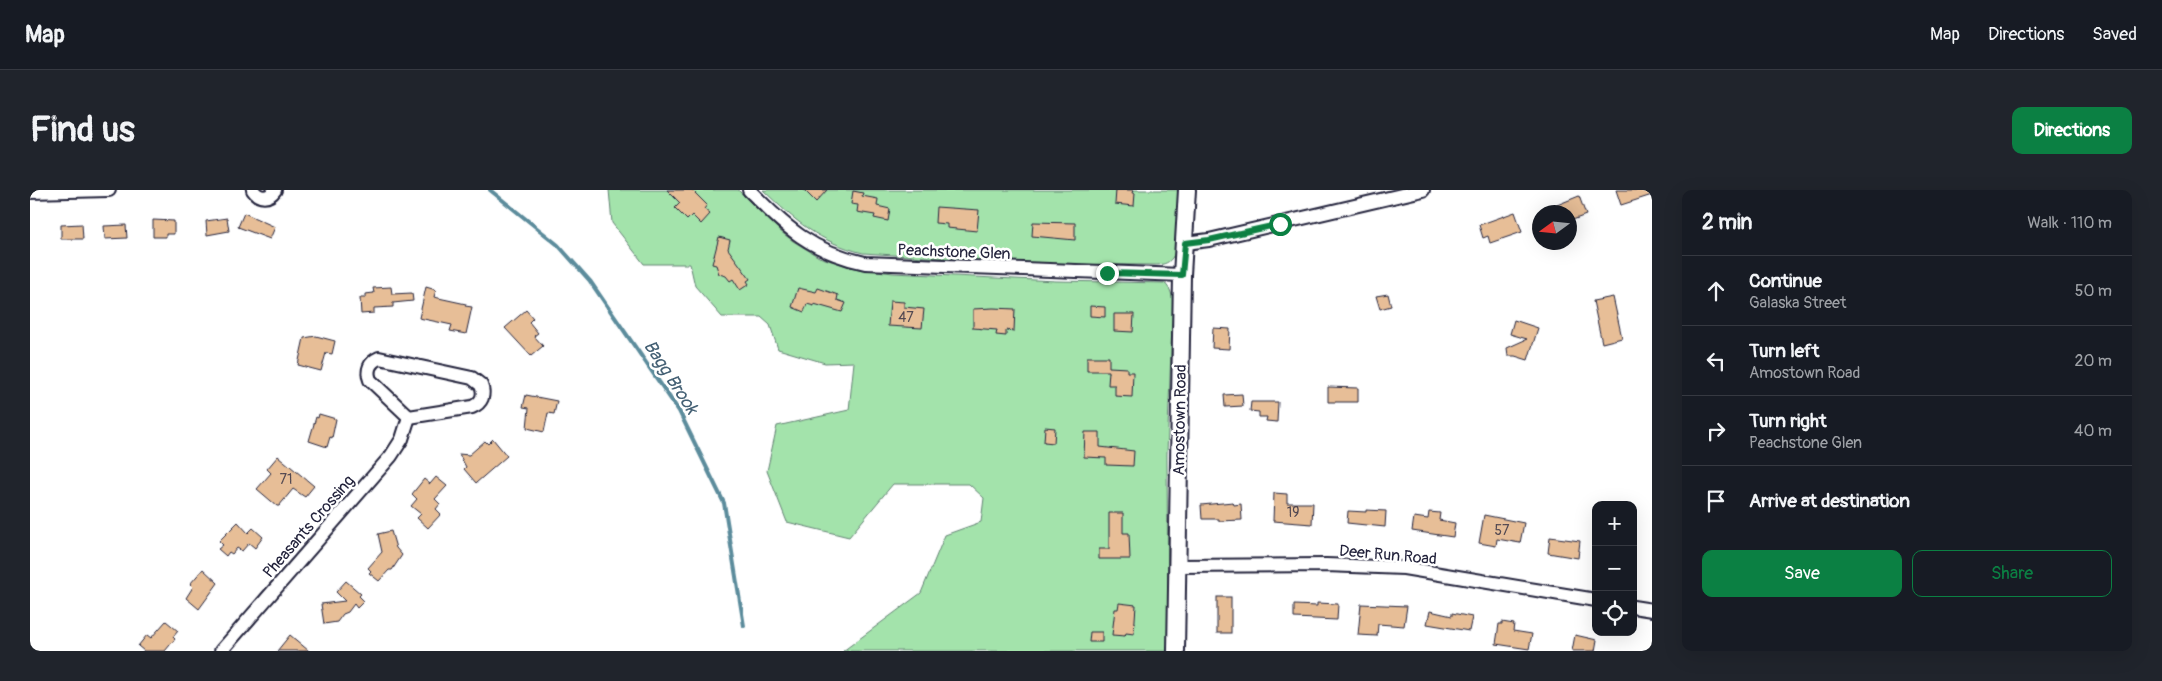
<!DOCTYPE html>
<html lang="en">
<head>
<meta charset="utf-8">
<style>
  :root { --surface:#171b24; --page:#20242c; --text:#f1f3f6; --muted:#9ea1a6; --line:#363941; --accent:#0b8043 }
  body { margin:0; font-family:Pangolin,sans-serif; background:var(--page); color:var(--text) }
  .controls { position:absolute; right:15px; bottom:15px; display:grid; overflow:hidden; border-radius:10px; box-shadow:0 5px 20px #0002 }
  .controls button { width:45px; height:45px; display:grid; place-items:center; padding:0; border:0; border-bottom:1px solid var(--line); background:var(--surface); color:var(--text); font:25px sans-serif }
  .compass { position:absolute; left:1502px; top:15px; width:45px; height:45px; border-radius:50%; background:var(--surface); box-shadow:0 5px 20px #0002; rotate:255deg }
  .stop { position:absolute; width:15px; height:15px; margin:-11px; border:4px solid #0b8043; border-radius:50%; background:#fff }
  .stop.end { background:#0b8043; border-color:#fff; box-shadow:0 1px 5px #0008 }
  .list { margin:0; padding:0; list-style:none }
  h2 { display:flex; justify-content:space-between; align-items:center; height:65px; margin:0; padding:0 20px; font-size:21px }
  h2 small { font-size:16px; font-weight:400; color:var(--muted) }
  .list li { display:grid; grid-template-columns:32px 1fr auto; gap:15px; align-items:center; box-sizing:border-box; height:70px; padding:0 20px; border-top:1px solid var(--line) }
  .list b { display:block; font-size:19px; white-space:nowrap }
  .list p { margin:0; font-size:16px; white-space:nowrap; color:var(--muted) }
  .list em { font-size:16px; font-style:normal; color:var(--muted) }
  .actions { display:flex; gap:10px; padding:15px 20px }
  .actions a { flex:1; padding:11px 0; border:1px solid var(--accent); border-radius:10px; text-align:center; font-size:18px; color:var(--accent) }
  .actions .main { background:var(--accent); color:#fff }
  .icon { flex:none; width:28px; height:28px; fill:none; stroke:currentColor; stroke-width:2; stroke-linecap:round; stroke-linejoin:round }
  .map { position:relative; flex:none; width:1622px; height:461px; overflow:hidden; border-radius:10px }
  header { display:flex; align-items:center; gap:30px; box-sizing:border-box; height:70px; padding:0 25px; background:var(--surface); border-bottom:1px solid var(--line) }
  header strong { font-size:24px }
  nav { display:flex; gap:28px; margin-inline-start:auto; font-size:18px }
  .intro { display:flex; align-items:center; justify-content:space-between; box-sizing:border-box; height:120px; padding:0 30px }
  h1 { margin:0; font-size:35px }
  .button { padding:12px 22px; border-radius:10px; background:var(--accent); color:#fff; font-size:18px; font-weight:700 }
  main { display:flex; gap:30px; padding:0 30px }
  aside { flex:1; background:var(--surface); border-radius:10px; box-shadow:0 5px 20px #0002 }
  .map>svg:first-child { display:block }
  .green { fill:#a3e3ab; stroke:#628273 }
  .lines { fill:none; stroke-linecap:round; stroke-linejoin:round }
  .stream { stroke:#5c8c9c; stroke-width:4 }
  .building { fill:#e7be97; stroke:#22223b }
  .minor-casing { stroke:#22223b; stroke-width:16 }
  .tertiary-casing { stroke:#22223b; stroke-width:20 }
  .minor { stroke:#fff; stroke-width:12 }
  .tertiary { stroke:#fff; stroke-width:16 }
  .route { stroke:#0b8043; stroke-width:6 }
  .labels { text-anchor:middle; stroke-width:5; stroke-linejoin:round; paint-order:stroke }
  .number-label { font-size:14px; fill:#534952 }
  .street-label { font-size:16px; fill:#22223b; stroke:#fff }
  .water-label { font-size:18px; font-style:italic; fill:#446074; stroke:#fff }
</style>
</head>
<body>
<header>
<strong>Map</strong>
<nav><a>Map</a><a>Directions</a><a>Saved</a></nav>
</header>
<div class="intro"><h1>Find us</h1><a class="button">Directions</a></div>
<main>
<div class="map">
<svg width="1622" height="461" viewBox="0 0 1622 461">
  <rect width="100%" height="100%" fill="#fff"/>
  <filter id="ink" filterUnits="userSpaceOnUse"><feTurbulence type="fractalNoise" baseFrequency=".02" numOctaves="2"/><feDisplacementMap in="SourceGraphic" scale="10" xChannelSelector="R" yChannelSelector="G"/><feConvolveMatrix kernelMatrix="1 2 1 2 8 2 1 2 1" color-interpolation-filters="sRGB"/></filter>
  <g filter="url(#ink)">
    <!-- green -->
    <g class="green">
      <path d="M579,0h129l42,41 13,10 26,16 34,11 40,5 163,8 109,2 5,7 3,8 -6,156 1,197h-325l78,-58 24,-58 36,-13 3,-24 -15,-14h-76l-44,53 -62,-15 -20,-51 10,-45 72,-16 5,-48 -29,1 -47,-14 -8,-24 -9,-8h-39l-27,-31 -5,-22h-46l-32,-41z"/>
      <path d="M733,0h416c-1,16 2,56 -7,68 -4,6 -11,7 -18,7l-119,-1 -172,-11c-44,-11 -68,-32 -100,-63z"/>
    </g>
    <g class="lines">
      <!-- stream -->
      <path class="stream" d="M460,0l68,55 32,36 89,130 45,92 20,123"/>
    </g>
    <!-- building -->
    <g class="building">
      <path d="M637,0h25l15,15 -3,4 6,5 -9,10 -9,-9 -5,5 -12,-12 5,-5z"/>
      <path d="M774,0h23l-11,12z"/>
      <path d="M1086,0h17l-1,3h3l-1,13 -19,-2z"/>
      <path d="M1586,0h36v5l-31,10z"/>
      <path d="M823,1l10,2 -1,3 16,3 -1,7 13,3 -2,12 -14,-3 1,-3 -18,-3 1,-7 -7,-1z"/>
      <path d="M1549,6l7,19 -16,6v-9h-30z"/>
      <path d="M906,17l43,3 -2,21 -30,-3v-4l-12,-1z"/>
      <path d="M1485,22l7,20 -32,11 -2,-7 -5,2 -4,-13z"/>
      <path d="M214,23l31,14 -5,12 -32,-12z"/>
      <path d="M197,28l2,13 -22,4 -1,-14z"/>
      <path d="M123,30l21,1v13h-8v3h-13z"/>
      <path d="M1003,32l42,1v17l-43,-4z"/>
      <path d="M52,34l1,15h-22v-14z"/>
      <path d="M96,35l1,13 -22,1 -1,-13z"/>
      <path d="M689,47l11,3 -2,9 22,30 -3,2 2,3 -9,6 -7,-11 -3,2 -4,-5 -7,-2 -3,-9 -4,-1z"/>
      <path d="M361,97l1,7 20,-1 1,8 -20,2v4l-19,1v5l-13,1 -1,-16h5v-4l9,-1 -1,-5z"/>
      <path d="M396,97l10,3 -2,7 32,7 -1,2 7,1 -6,27 -16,-3 2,-6 -33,-7z"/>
      <path d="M768,98l18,4 2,-4 20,7 -1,5 9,3 -4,9 -28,-8v2l-7,-2 -3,8 -12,-5z"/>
      <path d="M1358,104l3,12 -11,3 -4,-13z"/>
      <path d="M1583,107l9,41 -20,5 -9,-42z"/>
      <path d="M860,111l14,1v5l20,2 -2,19 -34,-2z"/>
      <path d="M1060,116l15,1v10l-15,-1z"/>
      <path d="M963,118l22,1 -1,22 -8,-1v6l-10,-1 1,-5 -24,-2v-19z"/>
      <path d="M496,120l7,8 -4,4 9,11 -4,3 9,10 -12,10 -26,-28z"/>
      <path d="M1084,124h20l-1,18 -19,-1z"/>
      <path d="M1484,130l24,8 -10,32 -13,-4h-7l-1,-8 20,-9 -17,-5z"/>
      <path d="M1183,138l17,1 -1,20 -17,-1z"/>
      <path d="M286,146l19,5 -3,13 -6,-1 -5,18 -23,-6 6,-27z"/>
      <path d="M1057,167h22v10l18,1v4h6l-1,25 -17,-1v-11h-7l1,-14h-22z"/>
      <path d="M1298,197l30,1v14h-30z"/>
      <path d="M1212,204l1,12 -18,1 -1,-12z"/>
      <path d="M496,205l31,6 -3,13 -6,-1 -4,19 -17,-4 2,-20 -6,-1z"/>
      <path d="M1221,212h27l-1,20 -11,-1 1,-4h-8v-5l-9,-1z"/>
      <path d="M289,224l17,5 -4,19 -2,-1 -3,10 -18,-6 7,-24 2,1z"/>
      <path d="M1015,237l10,1 -1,15 -10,-1z"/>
      <path d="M1055,242h15v15l34,4 -1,15 -27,-1v-7l-22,-1z"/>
      <path d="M463,249l14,17 -31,27 -12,-14 2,-2 -7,-13 10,1 16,-14 3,3z"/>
      <path d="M248,266l36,30 -9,11 -12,-8 -14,17h-2l-20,-17 14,-16 -4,-4z"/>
      <path d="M406,287l11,9 -12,13 5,5 -4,5 5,5 -13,14 -11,-10 4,-4 -10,-8 6,-7 -5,-5 12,-15 6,5z"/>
      <path d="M1244,303l13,1v9h26l-1,21 -39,-3z"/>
      <path d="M1203,312l1,3 7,-1 1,16 -23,1v-2h-17l-1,-14z"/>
      <path d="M1336,320l20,1 -1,16 -38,-4 1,-12 18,1z"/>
      <path d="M1399,322l11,1 -1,7 16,3 -2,14 -41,-6 2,-14 14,2z"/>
      <path d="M1079,323h14v20h6l1,26h-31v-10h10z"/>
      <path d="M1454,325l40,8 -4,20 -23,-4 -1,7 -17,-3z"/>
      <path d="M208,332l10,11 5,-5 10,9 -8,11 -6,-5 -7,8 -5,-3 -5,6 -3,-2 -3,4 -8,-7 5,-4 -4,-4z"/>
      <path d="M361,341l5,17 6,7 -10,15h-3l-10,11 -10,-8 2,-2 -3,-3 14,-16 -4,-18z"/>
      <path d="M1520,347l30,4 -2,17 -30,-5z"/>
      <path d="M173,379l15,14 -19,26 -13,-11 7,-11 -3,-3z"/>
      <path d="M316,391l15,13 -2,2 5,5 -7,7 -3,-4 -6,8 -5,2 -6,8 -13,2 -3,-20 24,-3 -9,-9z"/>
      <rect x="1187" y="407" width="14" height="36"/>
      <path d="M1089,413l17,2 -2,29 -8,-1 -1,3 -13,-1 3,-26h3z"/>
      <path d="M1287,413l21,1 -1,16 -43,-2v-13l23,1z"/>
      <path d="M1331,414l46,2 -3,20 -26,-2 -1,12 -19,-1z"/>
      <path d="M1400,421l22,5v-3l20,4 -3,14 -42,-7z"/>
      <path d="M136,431l12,10 -5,6 2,2 -10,12h-21l-6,-5 9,-11 4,3z"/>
      <path d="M1472,432l12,2 -1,7 19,3 -3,15 -33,-5 3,-20h3z"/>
      <path d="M1060,442h12v10h-13z"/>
      <path d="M260,445l19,16h-32z"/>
      <path d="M1545,445l22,5 -2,11h-23z"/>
    </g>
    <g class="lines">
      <!-- minor casing -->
      <g class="minor-casing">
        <g id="minor">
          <path d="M223,0c6,9 16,9 22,0"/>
          <path d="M719,0c38,38 61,61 116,73l317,12"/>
          <path d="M0,2l79,-2"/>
          <path d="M1155,53l24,-3 214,-50"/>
          <path d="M349,168l93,20 9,7c4,10 1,18 -9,22l-63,10 -39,-37c-4,-10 0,-18 9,-22z"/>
          <path d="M1146,376l150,-1 78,3 192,32"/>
          <path d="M1603,417l19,3"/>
          <path d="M191,461l170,-195 11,-17 7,-22"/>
        </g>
      </g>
      <!-- tertiary casing -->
      <g class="tertiary-casing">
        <path id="tertiary" d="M1146,461l6,-376 5,-85"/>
      </g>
      <!-- minor -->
      <use href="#minor" class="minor"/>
      <!-- tertiary -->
      <use href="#tertiary" class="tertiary"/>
    </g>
  </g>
  <g class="lines" filter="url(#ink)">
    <!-- route -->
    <path class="route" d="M1077,83l75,2 3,-32 24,-3 71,-16"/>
  </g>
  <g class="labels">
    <!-- number labels -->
    <g class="number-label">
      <text x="876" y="132">47</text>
      <text x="256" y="294">71</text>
      <text x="1263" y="327">19</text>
      <text x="1472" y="345">57</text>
    </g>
    <!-- street labels -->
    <g class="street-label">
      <text transform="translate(924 61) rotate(2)" y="6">Peachstone Glen</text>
      <text transform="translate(1149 230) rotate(-89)" y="6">Amostown Road</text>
      <text transform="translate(278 336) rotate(-49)" y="6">Pheasants Crossing</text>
      <text transform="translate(1358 364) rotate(5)" y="6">Deer Run Road</text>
    </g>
    <!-- water labels -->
    <g class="water-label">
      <text transform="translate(641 187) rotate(57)" y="6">Bagg Brook</text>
    </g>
  </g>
</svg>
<div class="controls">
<button>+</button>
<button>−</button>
<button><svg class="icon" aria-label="locate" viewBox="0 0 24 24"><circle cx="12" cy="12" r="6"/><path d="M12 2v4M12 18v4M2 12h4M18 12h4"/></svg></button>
</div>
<svg class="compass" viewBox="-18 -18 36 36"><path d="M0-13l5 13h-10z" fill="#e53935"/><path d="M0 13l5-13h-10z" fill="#9ea1a6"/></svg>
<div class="stop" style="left:1250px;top:34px"></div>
<div class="stop end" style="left:1077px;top:83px"></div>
</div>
<aside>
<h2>2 min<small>Walk · 110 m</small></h2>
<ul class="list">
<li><svg class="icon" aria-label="ahead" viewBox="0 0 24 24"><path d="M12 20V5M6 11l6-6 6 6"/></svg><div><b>Continue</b><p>Galaska Street</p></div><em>50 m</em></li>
<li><svg class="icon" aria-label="left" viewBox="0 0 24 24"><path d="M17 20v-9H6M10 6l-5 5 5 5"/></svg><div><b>Turn left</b><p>Amostown Road</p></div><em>20 m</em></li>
<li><svg class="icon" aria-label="right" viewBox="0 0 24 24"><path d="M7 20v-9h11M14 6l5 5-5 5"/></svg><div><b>Turn right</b><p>Peachstone Glen</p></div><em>40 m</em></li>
<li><svg class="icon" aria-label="arrive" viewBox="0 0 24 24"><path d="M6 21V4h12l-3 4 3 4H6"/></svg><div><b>Arrive at destination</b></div></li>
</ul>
<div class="actions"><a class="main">Save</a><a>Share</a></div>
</aside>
</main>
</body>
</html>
